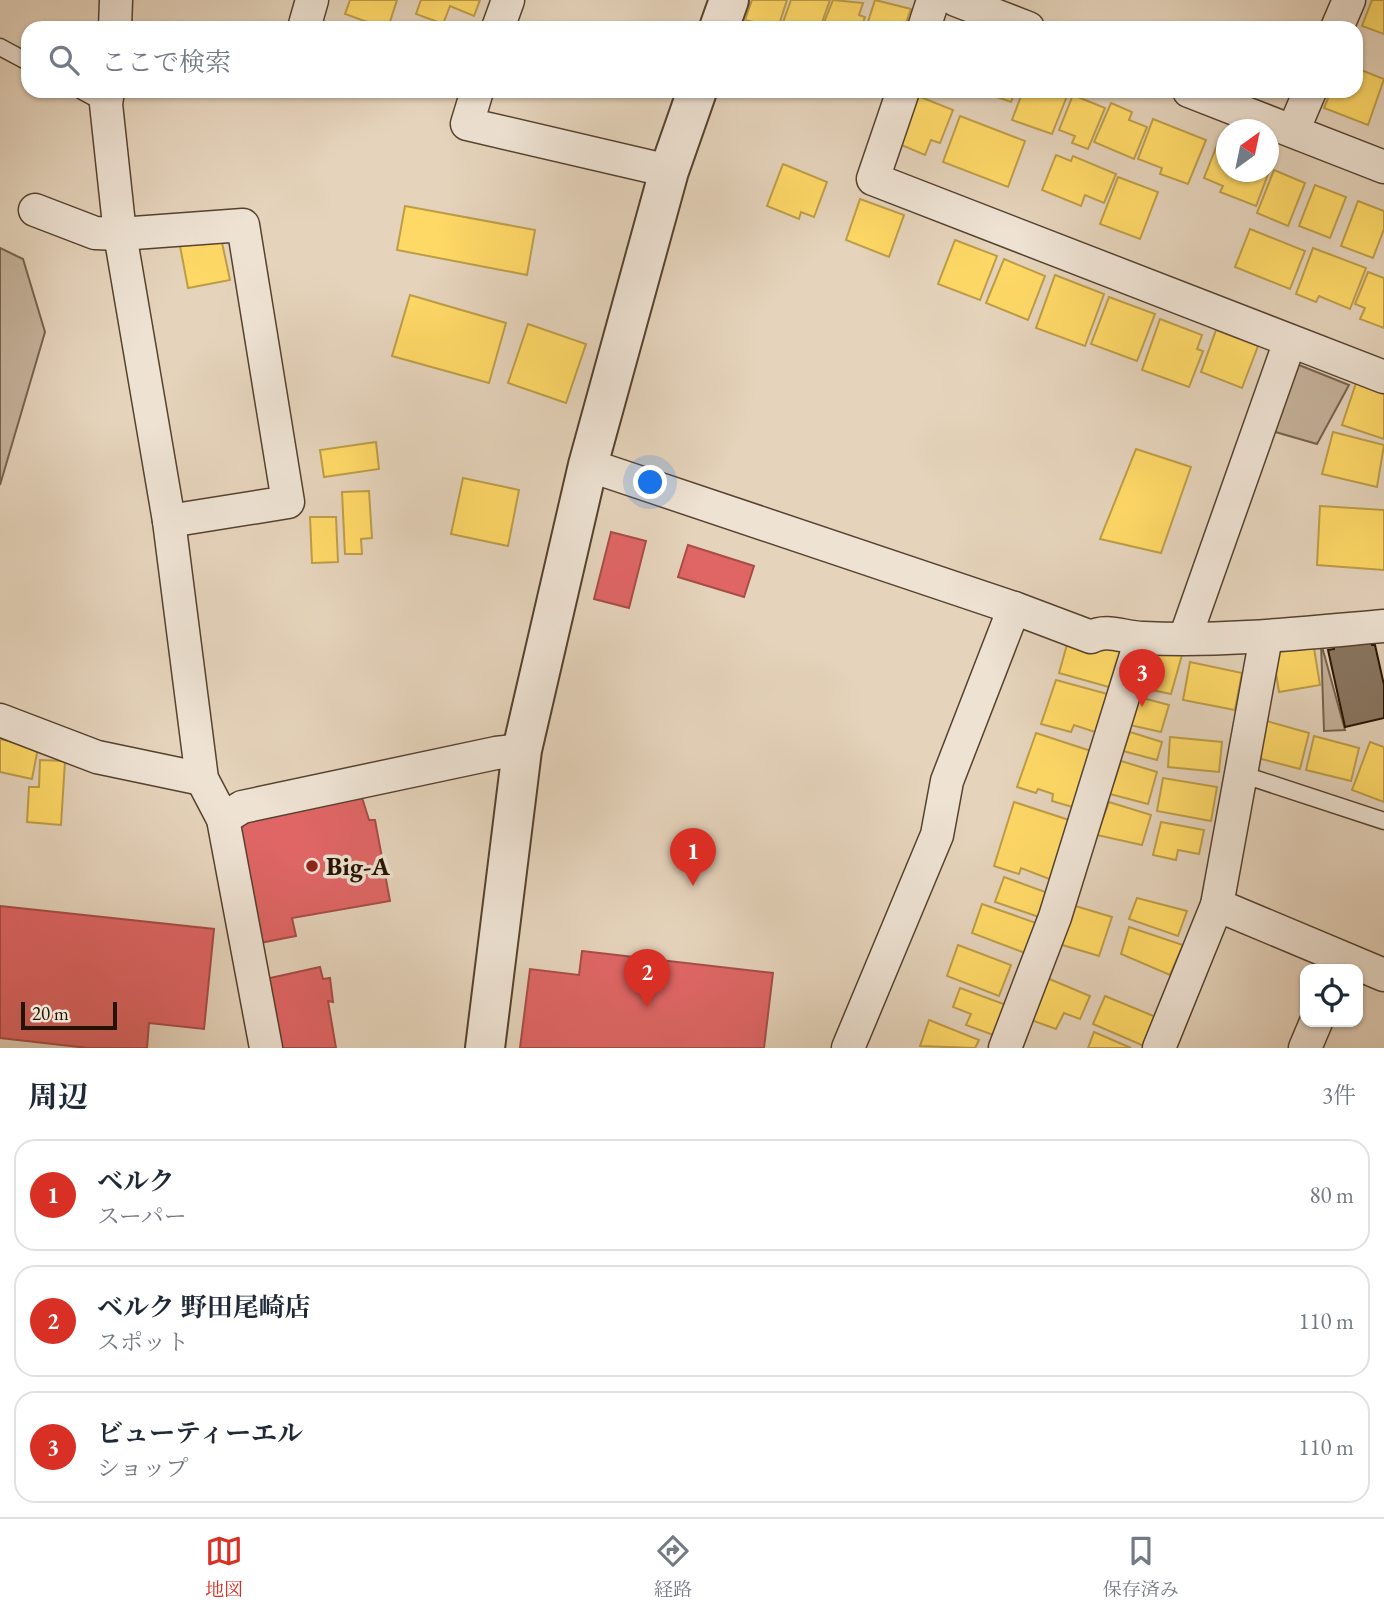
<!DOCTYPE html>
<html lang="ja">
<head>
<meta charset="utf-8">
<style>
  :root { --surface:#fff; --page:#f6f6f7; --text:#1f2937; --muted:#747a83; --line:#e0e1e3; --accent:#d93025 }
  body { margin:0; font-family:"EB Garamond","Noto Serif JP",serif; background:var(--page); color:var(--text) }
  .controls { position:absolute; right:21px; bottom:21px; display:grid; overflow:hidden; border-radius:14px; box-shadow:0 2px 5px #0004 }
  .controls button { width:63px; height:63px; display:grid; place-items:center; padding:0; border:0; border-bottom:2px solid var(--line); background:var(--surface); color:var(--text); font:35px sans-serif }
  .compass { position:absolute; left:1216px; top:119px; width:63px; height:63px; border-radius:50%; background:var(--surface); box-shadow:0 2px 5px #0004; rotate:33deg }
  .scale { position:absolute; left:21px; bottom:18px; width:96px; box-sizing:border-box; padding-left:7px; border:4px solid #261200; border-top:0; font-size:19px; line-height:24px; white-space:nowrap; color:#261200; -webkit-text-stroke:5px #eee2d3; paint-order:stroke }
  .you { position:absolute; left:651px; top:483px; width:24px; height:24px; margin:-18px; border:5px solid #fff; border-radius:50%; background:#1a73e8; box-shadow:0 0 0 10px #1a73e833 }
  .badge { display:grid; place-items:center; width:46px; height:46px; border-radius:50%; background:var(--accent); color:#fff; font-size:23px; font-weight:700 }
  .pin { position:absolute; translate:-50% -58px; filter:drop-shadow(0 2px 4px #0008) }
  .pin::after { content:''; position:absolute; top:37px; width:24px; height:21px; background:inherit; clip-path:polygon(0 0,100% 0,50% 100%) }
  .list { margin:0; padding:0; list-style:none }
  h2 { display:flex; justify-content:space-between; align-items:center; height:91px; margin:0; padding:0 28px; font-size:30px }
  h2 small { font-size:23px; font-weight:400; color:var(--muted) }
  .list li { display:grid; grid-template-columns:46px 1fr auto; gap:21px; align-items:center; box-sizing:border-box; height:112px; margin:0 14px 14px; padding:0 14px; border:2px solid var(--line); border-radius:21px }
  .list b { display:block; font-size:26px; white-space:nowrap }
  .list p { margin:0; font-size:23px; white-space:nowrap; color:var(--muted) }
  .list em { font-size:23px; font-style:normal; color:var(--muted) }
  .icon { flex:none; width:38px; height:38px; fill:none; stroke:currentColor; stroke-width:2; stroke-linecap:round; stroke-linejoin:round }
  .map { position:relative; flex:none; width:1384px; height:1048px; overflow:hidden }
  .search { position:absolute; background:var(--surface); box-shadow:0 2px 5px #0004; left:21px; right:21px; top:21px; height:77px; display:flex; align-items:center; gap:18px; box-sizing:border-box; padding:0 24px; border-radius:21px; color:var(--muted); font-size:26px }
  .sheet { height:469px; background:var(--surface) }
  nav { display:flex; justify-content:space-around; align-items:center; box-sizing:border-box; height:98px; border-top:2px solid var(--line); background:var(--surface); font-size:19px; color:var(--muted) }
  nav a { display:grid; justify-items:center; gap:4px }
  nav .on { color:var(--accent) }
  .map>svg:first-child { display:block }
  .green { fill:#c5b29b; stroke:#76624e; stroke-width:2 }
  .homes { fill:#ffd966; stroke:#be9d47; stroke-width:2 }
  .shops { fill:#e06666; stroke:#a84d47; stroke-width:2 }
  .building { fill:#897661; stroke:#261200; stroke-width:2 }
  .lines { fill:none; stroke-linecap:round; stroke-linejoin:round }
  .service-casing { stroke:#56422f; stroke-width:19 }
  .minor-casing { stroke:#56422f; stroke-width:35 }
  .tertiary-casing { stroke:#56422f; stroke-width:42 }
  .service { stroke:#eee2d3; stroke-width:16 }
  .minor { stroke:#eee2d3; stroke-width:32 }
  .tertiary { stroke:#eee2d3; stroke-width:38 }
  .poi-dot { fill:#8f2418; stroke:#eee2d3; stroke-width:2.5 }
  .labels { text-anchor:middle; stroke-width:7; stroke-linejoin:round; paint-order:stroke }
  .poi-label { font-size:26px; font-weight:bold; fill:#261200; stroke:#eee2d3; text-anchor:start }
</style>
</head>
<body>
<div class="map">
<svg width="1384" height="1048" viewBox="0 0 1384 1048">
  <rect width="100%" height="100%" fill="#e5d3bb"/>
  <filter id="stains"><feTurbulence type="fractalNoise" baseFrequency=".00286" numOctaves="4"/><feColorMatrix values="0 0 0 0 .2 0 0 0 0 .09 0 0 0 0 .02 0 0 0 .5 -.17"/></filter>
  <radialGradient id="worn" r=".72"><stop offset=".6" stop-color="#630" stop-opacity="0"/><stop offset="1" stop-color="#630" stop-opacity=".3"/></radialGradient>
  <!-- green -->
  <g class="green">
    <path d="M0,248l23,11 22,73 -45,153z"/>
    <path d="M1299,365l50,20 -32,59 -45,-13z"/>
    <path d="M1321,643l24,87 -21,1z"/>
  </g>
  <!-- homes -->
  <g class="homes">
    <path d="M350,0h47l-9,28h-4l-39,-14z"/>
    <path d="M421,0h59l-6,16 -24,-10 -7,18 -27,-10z"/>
    <path d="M752,0h35l-9,28 -33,-8z"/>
    <path d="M791,0h39l-10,28h-39z"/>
    <path d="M833,0l30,3 -4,12 6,2 -4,11h-39z"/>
    <path d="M875,0l36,9 -7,19h-38z"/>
    <path d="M1372,0h12v34l-22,-8z"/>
    <path d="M1356,68l28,11 -16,46 -44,-17 7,-17h25z"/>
    <path d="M980,91h35l-4,11z"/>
    <path d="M1023,91h46l-17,43 -40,-14z"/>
    <path d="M1073,95l32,13 -17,41 -16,-6 3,-7 -16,-6z"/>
    <path d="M918,96l35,14 -13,33 -9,-3 -6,15 -26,-11z"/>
    <path d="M1111,103l21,9 -3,8 18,7 -13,32 -40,-17z"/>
    <path d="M960,116l65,25 -17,46 -65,-25z"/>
    <path d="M1153,119l53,21 -18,44 -28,-10 2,-6 -24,-9z"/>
    <path d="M1217,145l9,4v23h42v-12l5,1 -17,45 -36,-14 3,-6 -19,-8z"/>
    <path d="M1056,155l15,6 2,-5 43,18 -12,29 -19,-8 -4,11 -39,-16z"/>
    <path d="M783,164l44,18 -13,35 -13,-5 -2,7 -32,-13z"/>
    <path d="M1274,170l31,13 -17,43 -31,-13z"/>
    <path d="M1118,177l40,15 -18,47 -40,-15z"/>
    <path d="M1315,185l31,12 -16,41 -31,-12z"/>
    <path d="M860,199l44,16 -15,42 -43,-17z"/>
    <path d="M1358,201l26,10v18l-11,29 -32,-12z"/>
    <path d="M405,206l130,24 -8,45 -130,-25z"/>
    <path d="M1250,229l55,22 -15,38 -55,-22z"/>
    <path d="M221,238l9,42 -42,8 -8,-42z"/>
    <path d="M955,240l42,16 -17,44 -42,-16z"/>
    <path d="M1313,248l53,20 -16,41 -31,-13 -3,6 -20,-8z"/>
    <path d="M1004,259l41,17 -17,44 -42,-17z"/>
    <path d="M1368,272l16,6v50l-24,-9 5,-11 -10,-4z"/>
    <path d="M1055,275l49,19 -19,52 -49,-18z"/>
    <path d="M410,295l96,28 -17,60 -97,-27z"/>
    <path d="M1109,297l46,17 -18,47 -46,-17z"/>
    <path d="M1160,319l42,16 -5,14 6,2 -14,36 -47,-17z"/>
    <path d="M528,324l58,20 -20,59 -58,-20z"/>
    <path d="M1216,330l42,16 -16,42 -41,-16z"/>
    <path d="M1357,380l27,9v50l-42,-14z"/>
    <path d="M1333,432l51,13 -7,42 -55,-13z"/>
    <path d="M376,442l3,27 -55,8 -4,-27z"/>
    <path d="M1136,449l55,18 -30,86 -61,-14z"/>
    <path d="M463,478l56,12 -11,56 -57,-12z"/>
    <path d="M369,491l3,47 -11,1 1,15h-17l-3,-62z"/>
    <path d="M1320,506l64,4v60l-67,-5z"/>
    <path d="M310,517h26l2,45 -26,1z"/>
    <path d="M1068,641l61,6 -13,42 -57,-16z"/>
    <path d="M1313,642l7,43 -41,7 -7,-43z"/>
    <path d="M1155,652l27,3 -11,39 -34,-7 8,-28z"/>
    <path d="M1190,662l52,11 -7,37 -52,-10z"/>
    <path d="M1056,680l55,15 -13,38 -24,-8 -3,7 -30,-8z"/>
    <path d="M1139,697l30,8 -8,27 -31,-7z"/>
    <path d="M1263,720l46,13 -9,36 -46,-12z"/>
    <path d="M1130,732l32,10 -5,18 -34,-9z"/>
    <path d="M1036,733l58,19 -18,56 -24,-7 1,-7 -15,-5 -2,4 -19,-6z"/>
    <path d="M1314,736l45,12 -8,33 -45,-11z"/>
    <path d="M1170,737l52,5 -3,30 -51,-5z"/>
    <path d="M0,739l38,9 -6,31 -32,-7z"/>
    <path d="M1370,742l14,5v55l-32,-12z"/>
    <path d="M40,760l25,1 -4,64 -34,-3 2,-35h10z"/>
    <path d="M1121,761l36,11 -9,32 -38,-10z"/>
    <path d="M1163,778l54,9 -6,34 -54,-10z"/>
    <path d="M1014,802l58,19 -20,59 -31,-12 -2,6 -25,-8z"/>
    <path d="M1109,802l42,13 -9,30 -45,-10z"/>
    <path d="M1161,822l43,8 -5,24 -21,-4 -2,10 -23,-5z"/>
    <path d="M1004,877l44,16 -9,24 -44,-15z"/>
    <path d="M1137,898l50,13 -9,25 -49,-17z"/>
    <path d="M982,904l54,19 -11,30 -53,-20z"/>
    <path d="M1072,905l40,12 -13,39 -40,-12z"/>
    <path d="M1129,927l54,18 -13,30 -49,-21z"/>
    <path d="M958,945l53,20 -12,31 -52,-20z"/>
    <path d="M1047,978l43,18 -10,23 -16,-6 -8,16 -25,-9z"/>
    <path d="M960,988l49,18 -13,30 -30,-11 5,-11 -18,-7z"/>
    <path d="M1105,996l51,21 -12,29 -51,-22z"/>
    <path d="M929,1020l50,20 -4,8 -55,-2z"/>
    <path d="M1094,1032l37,16h-43z"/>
  </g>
  <!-- shops -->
  <g class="shops">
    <path d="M611,532l35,9 -17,67 -35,-9z"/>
    <path d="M688,545l66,21 -10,31 -66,-20z"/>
    <path d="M360,791l9,29h6l15,81 -98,17 4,18 -41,8 -21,-114 16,-15z"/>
    <path d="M0,906l214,23 -10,100 -55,-6 -2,25h-59l-88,-10z"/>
    <path d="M582,951l191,22 -9,75h-244l10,-79 49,6z"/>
    <path d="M320,967l3,12 7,-1 3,24 -5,-1 8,47h-60l-15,-68z"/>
  </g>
  <!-- building -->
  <path class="building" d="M1369,634l3,11h3l9,40v33l-39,9 -17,-77 6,-1 -1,-7z"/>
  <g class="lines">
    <!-- service casing -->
    <g class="service-casing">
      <g id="service">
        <path d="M0,47l28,15"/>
        <path d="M82,91l24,13"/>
        <path d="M1241,774l143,47"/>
      </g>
    </g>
    <!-- minor casing -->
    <g class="minor-casing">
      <g id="minor">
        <path d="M956,0l72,28"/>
        <path d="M115,28l1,-28"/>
        <path d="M304,28l8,-28"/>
        <path d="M498,28l10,-28"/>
        <path d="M924,28l9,-28"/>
        <path d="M1337,28l12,-28"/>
        <path d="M108,91l-2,13 14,130 49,287 33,258 21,40 43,229"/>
        <path d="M477,91l-10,33 202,47"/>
        <path d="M903,91l-30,88 511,198"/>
        <path d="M1189,91l195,76"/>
        <path d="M1293,131l17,-40"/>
        <path d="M35,210l60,23 25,1 123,-9 45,277 -119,19"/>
        <path d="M588,465l426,143 77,29c16,-9 34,1 52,1 80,4 161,-5 241,-12"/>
        <path d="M1185,638l105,-297"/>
        <path d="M0,720l97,37 105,22"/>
        <path d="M223,819l19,-12 254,-54 26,-3"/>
        <path d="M1217,905l167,70"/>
        <path d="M848,1048l89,-213 10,-54 67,-173"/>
        <path d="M1005,1048l50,-131 86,-278"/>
        <path d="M1159,1048l58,-143 49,-268"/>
        <path d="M1305,1048l11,-26"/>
      </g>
    </g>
    <!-- tertiary casing -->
    <g class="tertiary-casing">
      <g id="tertiary">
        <path d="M719,28l10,-28"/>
        <path d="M485,1048l37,-298 66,-285 81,-294 28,-80"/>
      </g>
    </g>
    <!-- service -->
    <use href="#service" class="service"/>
    <!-- minor -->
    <use href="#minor" class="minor"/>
    <!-- tertiary -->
    <use href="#tertiary" class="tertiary"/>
  </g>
  <!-- markers -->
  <circle class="poi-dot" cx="312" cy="866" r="7"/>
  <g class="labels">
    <!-- poi labels -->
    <g class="poi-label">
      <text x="326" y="875">Big-A</text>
    </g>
  </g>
  <rect width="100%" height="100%" filter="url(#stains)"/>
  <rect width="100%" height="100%" fill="url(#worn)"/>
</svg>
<div class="controls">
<button><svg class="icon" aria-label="locate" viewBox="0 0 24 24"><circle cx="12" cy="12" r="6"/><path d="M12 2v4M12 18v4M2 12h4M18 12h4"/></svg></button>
</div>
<svg class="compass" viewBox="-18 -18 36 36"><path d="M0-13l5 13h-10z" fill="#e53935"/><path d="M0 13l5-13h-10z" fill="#747a83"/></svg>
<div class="scale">20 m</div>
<div class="you"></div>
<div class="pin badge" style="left:693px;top:886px">1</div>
<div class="pin badge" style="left:647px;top:1007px">2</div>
<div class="pin badge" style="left:1142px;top:707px">3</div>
<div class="search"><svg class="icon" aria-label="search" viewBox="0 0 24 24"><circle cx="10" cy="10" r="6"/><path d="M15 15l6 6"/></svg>ここで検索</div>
</div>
<section class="sheet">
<h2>周辺<small>3件</small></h2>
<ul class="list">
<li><span class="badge">1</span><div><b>ベルク</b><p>スーパー</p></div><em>80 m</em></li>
<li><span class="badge">2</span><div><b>ベルク 野田尾崎店</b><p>スポット</p></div><em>110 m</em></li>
<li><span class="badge">3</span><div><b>ビューティーエル</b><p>ショップ</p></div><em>110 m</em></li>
</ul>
</section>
<nav>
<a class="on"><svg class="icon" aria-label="map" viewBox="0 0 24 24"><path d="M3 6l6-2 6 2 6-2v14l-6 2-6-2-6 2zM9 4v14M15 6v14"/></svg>地図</a>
<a><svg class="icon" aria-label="directions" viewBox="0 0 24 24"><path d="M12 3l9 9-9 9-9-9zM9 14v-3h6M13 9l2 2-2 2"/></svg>経路</a>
<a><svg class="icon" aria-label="saved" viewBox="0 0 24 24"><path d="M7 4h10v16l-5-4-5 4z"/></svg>保存済み</a>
</nav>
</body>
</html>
